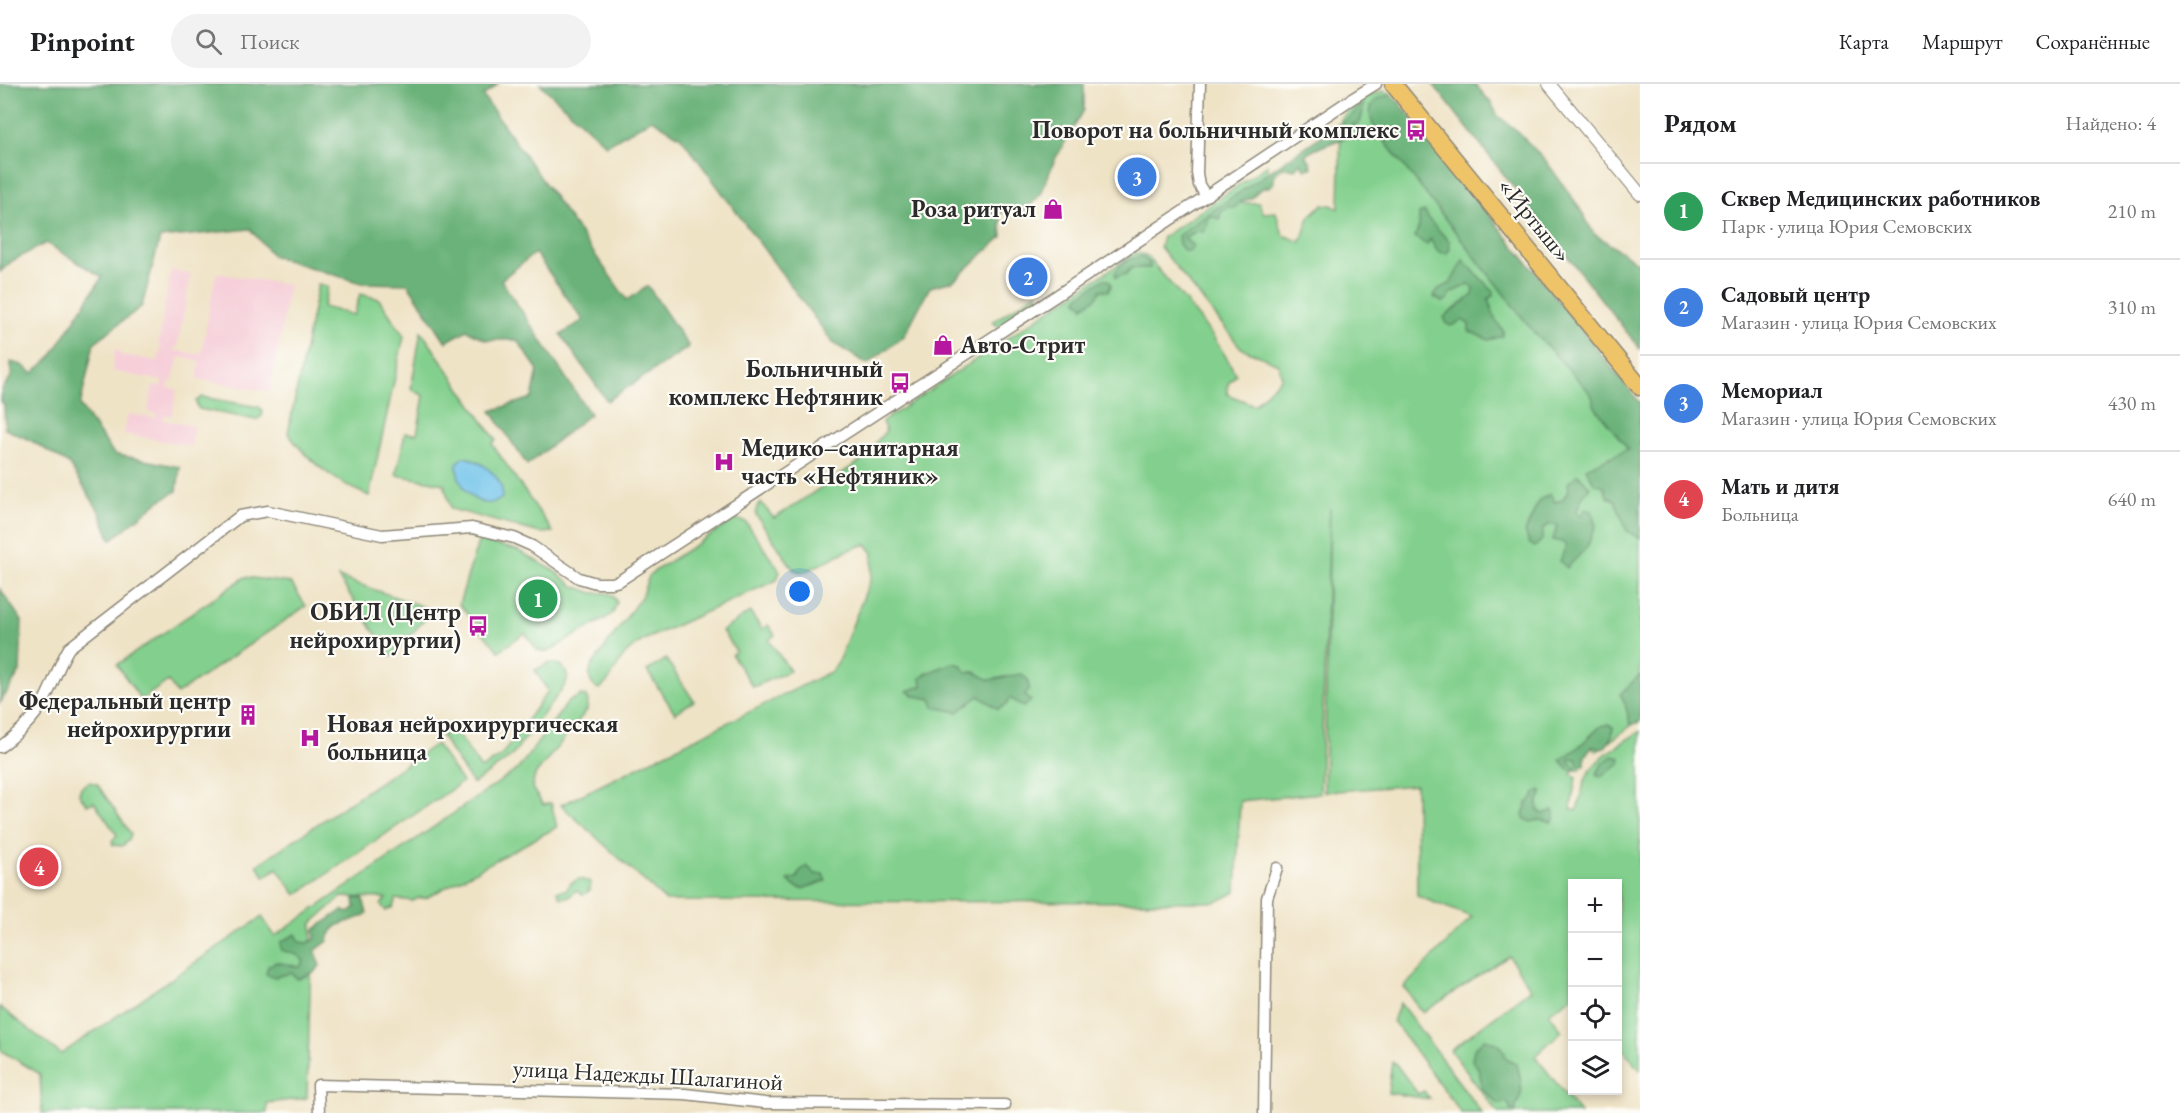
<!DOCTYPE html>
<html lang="ru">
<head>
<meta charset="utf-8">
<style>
  :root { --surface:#fff; --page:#f2f2f2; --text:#202124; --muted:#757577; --line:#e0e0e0; --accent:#0b8043 }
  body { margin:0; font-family:"EB Garamond",serif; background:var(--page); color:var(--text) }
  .controls { position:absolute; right:18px; bottom:18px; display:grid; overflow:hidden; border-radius:0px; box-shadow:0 3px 9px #0003 }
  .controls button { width:54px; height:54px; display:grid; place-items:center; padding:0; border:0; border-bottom:2px solid var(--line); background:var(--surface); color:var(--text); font:30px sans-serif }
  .you { position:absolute; left:800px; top:508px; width:21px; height:21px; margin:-15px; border:4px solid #fff; border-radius:50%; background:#1a73e8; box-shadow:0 0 0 9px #1a73e833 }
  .badge { display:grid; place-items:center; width:39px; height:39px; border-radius:50%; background:var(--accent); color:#fff; font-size:20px; font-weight:700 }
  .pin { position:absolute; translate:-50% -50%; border:3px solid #fff; box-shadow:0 2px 6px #0006 }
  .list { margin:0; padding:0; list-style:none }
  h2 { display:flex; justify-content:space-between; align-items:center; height:78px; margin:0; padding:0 24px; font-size:26px }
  h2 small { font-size:20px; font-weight:400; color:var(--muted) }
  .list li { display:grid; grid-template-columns:39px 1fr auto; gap:18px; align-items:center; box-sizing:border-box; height:96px; padding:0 24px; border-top:2px solid var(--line) }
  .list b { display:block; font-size:22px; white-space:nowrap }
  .list p { margin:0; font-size:20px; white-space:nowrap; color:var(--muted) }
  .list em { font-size:20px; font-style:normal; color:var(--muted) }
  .icon { flex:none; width:33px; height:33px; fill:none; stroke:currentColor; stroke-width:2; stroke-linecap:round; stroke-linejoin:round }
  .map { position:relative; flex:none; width:1640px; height:1029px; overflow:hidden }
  header { display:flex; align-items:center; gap:36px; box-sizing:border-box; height:84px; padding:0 30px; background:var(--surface); border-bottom:2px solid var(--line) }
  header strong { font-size:28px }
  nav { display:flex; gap:33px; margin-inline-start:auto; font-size:21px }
  .search { width:420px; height:54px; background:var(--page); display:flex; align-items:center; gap:15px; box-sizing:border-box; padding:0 21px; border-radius:33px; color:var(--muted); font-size:22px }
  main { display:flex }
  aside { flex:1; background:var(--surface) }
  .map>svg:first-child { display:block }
  .built { fill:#f6cfd9 }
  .green { fill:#83d08e; stroke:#577e5c; stroke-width:1.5 }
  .forest { fill:#6ab279; stroke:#4a6e52; stroke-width:1.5 }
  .water { fill:#6fc3eb; stroke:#4d778b; stroke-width:1.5 }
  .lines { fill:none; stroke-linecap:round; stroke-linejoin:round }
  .minor-casing { stroke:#8d8778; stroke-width:13 }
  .tertiary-casing { stroke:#8d8778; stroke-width:14 }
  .trunk-casing { stroke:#8d8778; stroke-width:19 }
  .minor { stroke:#fff; stroke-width:10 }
  .tertiary { stroke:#fff; stroke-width:12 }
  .trunk { stroke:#efc469; stroke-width:16 }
  .labels { text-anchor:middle; stroke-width:4.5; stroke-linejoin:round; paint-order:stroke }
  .poi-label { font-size:24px; font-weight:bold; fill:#2b2b2b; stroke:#fdfcf7; text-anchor:end }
  .street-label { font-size:24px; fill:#2b2b2b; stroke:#fdfcf7 }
</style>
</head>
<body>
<header>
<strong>Pinpoint</strong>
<div class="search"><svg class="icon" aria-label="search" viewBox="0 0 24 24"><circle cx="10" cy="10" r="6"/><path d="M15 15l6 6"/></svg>Поиск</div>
<nav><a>Карта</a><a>Маршрут</a><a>Сохранённые</a></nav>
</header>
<main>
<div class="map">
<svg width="1640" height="1029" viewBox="0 0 1640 1029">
  <rect width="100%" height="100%" fill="#fdfcf7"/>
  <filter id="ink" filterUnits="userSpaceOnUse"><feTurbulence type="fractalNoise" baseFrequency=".0167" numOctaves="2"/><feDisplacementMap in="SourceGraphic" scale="12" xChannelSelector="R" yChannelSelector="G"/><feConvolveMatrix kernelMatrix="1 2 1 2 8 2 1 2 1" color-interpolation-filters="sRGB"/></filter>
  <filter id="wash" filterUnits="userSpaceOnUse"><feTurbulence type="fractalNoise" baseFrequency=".008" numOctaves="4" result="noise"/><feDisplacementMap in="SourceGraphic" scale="24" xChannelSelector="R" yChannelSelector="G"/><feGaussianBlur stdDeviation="1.35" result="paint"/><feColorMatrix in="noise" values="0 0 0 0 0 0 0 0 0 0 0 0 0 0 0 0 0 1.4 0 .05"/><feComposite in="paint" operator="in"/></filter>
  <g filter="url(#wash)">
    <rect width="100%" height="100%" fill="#efe3c6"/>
    <!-- built -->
    <path class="built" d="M171,186l20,4 -14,74h-4v2l28,5 15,-82 73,12 -19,107 -73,-13 3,-18 -21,-4 -7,25h-3l-1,6 9,1 -5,27 -8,-1 -1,5 31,6 -3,20 -67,-12 4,-20 28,4v-4l-8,-2 5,-27 8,2 1,-6 -50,-10 3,-21 5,1v4l38,6 3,-15 -3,-1z"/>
    <!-- green -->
    <g class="green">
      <path d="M1383,7l7,2 250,313v313l-43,32 -6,-4 -9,8 2,7 -4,7h-6l-3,5 5,3 -5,32 6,2c3,-12 5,-26 11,-37 11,-19 35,-31 52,-43v339l-22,-27v-159h-46v113l-23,16 13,18 -27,25 45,57h-82l-48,-63 81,-61 -22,-33 -86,57 -19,-26 68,-70 -55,-21 -1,-111 -92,7 6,-284 -10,285 -80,8 -4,91 -20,10 -550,-1 -105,-96 271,-134 6,-9 33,-84 2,-25 -7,-9 -22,8 -33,17 -9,3 -8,-2 -38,-55 1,-9 4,-3 13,15c34,-20 65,-45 99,-64l3,-12 10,-11 -4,-9 253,-169 11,2c30,36 69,77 90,120l-8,9 -1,10 27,11 28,-28 -4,-13 -37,-16 -81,-101 3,-10 105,-72 -1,19 -21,12 -5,7h18l4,10 13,-1 7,23 18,7 8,-25 14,-13 8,1 8,4 2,-92 25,-20z"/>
      <path d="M318,201l10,2 -5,20 31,8 6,-21 19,5 25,37 -35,160c-33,-14 -61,-34 -81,-63z"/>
      <path d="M1037,209l1,6 -40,27 -6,-4z"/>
      <path d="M421,247l75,109 -4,4 61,88 -13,1 -89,-24 -7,-25 -48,-9 9,-42 12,1 7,-38 -13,-7z"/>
      <path d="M202,313l57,10 3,3v6l-6,4 -57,-11 -2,-3 -1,-5z"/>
      <path d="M735,435l11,3 34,49 -3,9 -131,59c-8,5 -17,10 -23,18 -8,11 -12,25 -24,32 -10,-4 -11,-12 -8,-22l50,-70 9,-23z"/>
      <path d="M480,457l37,9 36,20 21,16 19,7h14l6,3 4,6 -4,11 -7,5 -59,34 -10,-2 -12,-17 -26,18 -18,-20 2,-2 -5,-8 -3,2 -16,-19 19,-62z"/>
      <path d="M245,493l46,6 15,23 -129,88 -9,-13 -27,19 -24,-35z"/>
      <path d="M338,493l95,33 -42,47z"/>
      <path d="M750,528l12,17 6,-4 7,10 -6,5 21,31 -37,16 -21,-32 4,-4 -14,-20z"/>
      <path d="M666,575l28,42 -19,12 -28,-42z"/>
      <path d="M549,579l12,2c6,8 9,11 4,20l-53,71 -39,28 -32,-48 12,-9 28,42 20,-13 47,-65 -13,-21z"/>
      <path d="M581,611l4,1 3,5 -1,9 -52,65 -3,13 11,17 8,-2 6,24 -131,71h-8l-5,3 -17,-2 -3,8 -7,4 -5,-6 5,-7 -44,-1 -30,26 -5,175 -40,5v10h-225l-2,-39 -40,-24v-43l61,47 201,-137 13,19 243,-167 50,-67z"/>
      <path d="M436,660l26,38 -166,113 -19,-27 -12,9 -8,-12z"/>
      <path d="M89,698l8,2 34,50 -2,6 -7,6 -9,-1 -1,-4 5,-6 -23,-33 -7,3 -8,-11 2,-7z"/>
      <path d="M579,795l12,3 -1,8 -7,5 -7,-5 -6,6 -9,2 -4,-7 9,-1 5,-7z"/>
      <path d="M1400,919l82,110h-21l-68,-92z"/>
      <path d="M1392,978l3,1 23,31 6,-3 6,8 -42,-6z"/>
    </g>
    <!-- forest -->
    <g class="forest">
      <path d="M0,0h498l-15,12 144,204 21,-14 41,61 -82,54 -46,-66 22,-15 -48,-67 -34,27 89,134 -63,51 -36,-54 41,-13 6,-28 -21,-30h-31l-19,-10 -21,12 -38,-58 -47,-1 -88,-27 -23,-27 -90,9 -18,68 -48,37 -14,63 34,48 66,13 -3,24 -18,10 -48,39 -12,-29 -30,-47 -39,-24 -25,-11 -1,-24 -3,-3 1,-13 9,-12v-15l11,3 11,8 18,-16 51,-80 -56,-34 -34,18 -12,11z"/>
      <path d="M540,0h544v26l-29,49 -14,35 -22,23 -19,-6 2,26 -49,44 -23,6 -26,49 -37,28 -34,-21 -152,-206 -29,-18 -46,26z"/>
      <path d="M1433,0h42l16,19 7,13 17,13 31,32 33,46 15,27 46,30v85z"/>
      <path d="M1391,11l7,6 242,302v136l-13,-8 -12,-31 -8,-3 -3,-11 -10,-3 -8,-15 42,-19 -33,-42 -3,-11 -7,-9 -53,-57 -157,-201c-9,-18 -6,-31 16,-34z"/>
      <path d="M1364,21l-3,15 -4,5 -4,-1 -5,12c-15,7 -30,10 -43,19l5,6 2,7 -7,1 -5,-6 -5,6 -12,-2 -9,8v7l-3,4c-8,2 -15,4 -19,12l-12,4 -6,6 -5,-1 -7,3 -3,9 -7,-3 -5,3v7l-4,6 -6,-1 -13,7 9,8 -3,5h-6l-5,-7 -1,-8 8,-7 167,-115 7,-8z"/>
      <path d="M1424,127l6,10 19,20 1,8 -3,4 -9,-1 -8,-13 -3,6 -12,-8 4,-11v-12z"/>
      <path d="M1143,173l7,7v4h-19l-5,6 -10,3 -1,-4c6,-12 15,-15 28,-16z"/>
      <path d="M1463,176l31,32v3l-6,4 8,22 7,9v6l-14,4 -20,-9v-7l-7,-4 -11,6 -4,-2 -3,-7 29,-22 1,-6 -5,-5c-4,1 -15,8 -20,11v3l-6,4 -9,-5c2,-9 9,-10 16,-13z"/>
      <path d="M1104,195l6,2 1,5 -3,5 -7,-1 -5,8 -13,9 -1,-3 -5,-3 1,-4z"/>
      <path d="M1578,390l12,13 -8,10 -5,14 4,5 4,-7 7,2 4,15 -9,21 -20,21 -7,-7 6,-15 -4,-4 -9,-2 4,-14 -6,-2 -8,4 -1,12 -7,7 -6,-4 -4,-11 14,-32 11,-6 5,8 7,-2 7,-10 -1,-7z"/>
      <path d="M0,505l22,32 -2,51 -20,31z"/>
      <path d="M953,579l8,2 5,7h9l14,8 32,-6 7,6 1,9 -4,7 6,5 -7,6 -14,-9 -4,7 -8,4 -19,-13 -21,16 -24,-5 -3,-8 -16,-3 -8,-5 15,-5 -1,-8 6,-5z"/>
      <path d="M1640,591v47l-9,3c-5,-12 -3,-19 -11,-31z"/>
      <path d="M1608,640l5,3c0,10 -3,17 -11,22l-10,-3 -7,10v10l-7,-1 -2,-6h-6l-2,2 8,6 1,3 -8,-1 -9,-9 15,-10 26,-24z"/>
      <path d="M1612,672l9,2 -1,5 -20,14 -4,-2 7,-12z"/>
      <path d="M1540,706l2,3 -4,7v10l6,4 9,-4 2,8 -3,4 -13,-2 -8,2 -6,-3 -2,-5 4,-11 7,-6v-3z"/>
      <path d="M807,782l8,8h8l3,7 -24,8 -8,-3 -6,-6 9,-2 3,-7z"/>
      <path d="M363,814l4,16c-15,10 -35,5 -39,27l-13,10 5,15 -6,6 -16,7 -7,-6 -16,4 -9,-3 2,-8 8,-4 24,5 4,-6 -7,-6 -16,-5v-8l15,-8 4,8 8,1 7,-4 -1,-9 28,-20 7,3 6,-5 -1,-9z"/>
      <path d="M1484,955c11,3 20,7 22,19l11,6c3,14 9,28 -1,41v6l-6,-1v-4l-4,-4 -7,2 -17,-15 -3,-20 -7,-9 2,-11z"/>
    </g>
    <!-- water -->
    <path class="water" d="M463,373c18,3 42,20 39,41 -23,17 -46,-12 -45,-34z"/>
  </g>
  <g filter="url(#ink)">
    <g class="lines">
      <!-- minor casing -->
      <g class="minor-casing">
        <g id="minor">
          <path d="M1200,0l-3,89 2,12 7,11"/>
          <path d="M0,663c17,-13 35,-28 45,-48 9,-17 14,-35 24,-51l171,-132 28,-5 114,24 90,-7 42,10 18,8 47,32 17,5h16l7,-2 437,-285 294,-196 26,-16"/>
          <path d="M319,1029l-1,-28 367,9 80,9 240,2"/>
          <path d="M1264,1029l3,-215 10,-30"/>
        </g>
      </g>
      <!-- tertiary casing -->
      <g class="tertiary-casing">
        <path id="tertiary" d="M1549,0l91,110"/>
      </g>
      <!-- trunk casing -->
      <g class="trunk-casing">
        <path id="trunk" d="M1393,0l247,303"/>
      </g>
      <!-- minor -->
      <use href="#minor" class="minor"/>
      <!-- tertiary -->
      <use href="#tertiary" class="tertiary"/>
      <!-- trunk -->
      <use href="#trunk" class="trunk"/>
    </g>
  </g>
  <!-- icons -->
  <defs>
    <g id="bus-bare" transform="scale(1.62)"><path d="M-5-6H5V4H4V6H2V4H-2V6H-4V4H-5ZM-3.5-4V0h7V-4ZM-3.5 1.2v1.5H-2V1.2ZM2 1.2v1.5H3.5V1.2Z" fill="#b5179e" stroke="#fdfcf7" stroke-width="2.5" paint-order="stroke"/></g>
    <g id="shop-bare" transform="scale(1.62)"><path d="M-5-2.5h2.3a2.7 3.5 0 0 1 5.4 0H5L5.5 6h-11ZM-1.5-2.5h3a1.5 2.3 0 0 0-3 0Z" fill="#b5179e" stroke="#fdfcf7" stroke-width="2.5" paint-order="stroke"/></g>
    <g id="hospital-bare" transform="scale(1.62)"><path d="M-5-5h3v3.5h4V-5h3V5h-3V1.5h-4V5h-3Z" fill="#b5179e" stroke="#fdfcf7" stroke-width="2.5" paint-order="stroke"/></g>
    <g id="building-bare" transform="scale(1.62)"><path d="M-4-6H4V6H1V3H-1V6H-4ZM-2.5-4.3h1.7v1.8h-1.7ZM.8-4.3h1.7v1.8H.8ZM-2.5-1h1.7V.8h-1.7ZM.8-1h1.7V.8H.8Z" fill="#b5179e" stroke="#fdfcf7" stroke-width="2.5" paint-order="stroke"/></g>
  </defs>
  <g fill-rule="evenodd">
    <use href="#bus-bare" x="1416" y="46"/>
    <use href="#shop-bare" x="1053" y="125"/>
    <use href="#shop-bare" x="943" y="261"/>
    <use href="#bus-bare" x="900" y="299"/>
    <use href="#hospital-bare" x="724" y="378"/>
    <use href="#bus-bare" x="478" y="542"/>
    <use href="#building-bare" x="248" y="631"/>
    <use href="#hospital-bare" x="310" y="654"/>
  </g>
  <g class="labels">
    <!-- poi labels -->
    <g class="poi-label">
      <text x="1399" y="54">Поворот на больничный комплекс</text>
      <text x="1036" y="133">Роза ритуал</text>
      <text x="960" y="269" text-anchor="start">Авто-Стрит</text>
      <text x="883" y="293">Больничный<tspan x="883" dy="28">комплекс Нефтяник</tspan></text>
      <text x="741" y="372" text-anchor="start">Медико–санитарная<tspan x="741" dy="28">часть «Нефтяник»</tspan></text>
      <text x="461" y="536">ОБИЛ (Центр<tspan x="461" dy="28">нейрохирургии)</tspan></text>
      <text x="231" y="625">Федеральный центр<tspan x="231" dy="28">нейрохирургии</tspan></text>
      <text x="327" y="648" text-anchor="start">Новая нейрохирургическая<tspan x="327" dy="28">больница</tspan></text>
    </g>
    <!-- street labels -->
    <g class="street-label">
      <text transform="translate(1535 136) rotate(51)" y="8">«Иртыш»</text>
      <text transform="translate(648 991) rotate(3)" y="8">улица Надежды Шалагиной</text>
    </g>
  </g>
</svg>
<div class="controls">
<button>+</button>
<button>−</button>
<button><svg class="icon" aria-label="locate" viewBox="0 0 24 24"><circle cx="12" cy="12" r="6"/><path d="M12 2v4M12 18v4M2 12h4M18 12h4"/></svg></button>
<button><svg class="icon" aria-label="layers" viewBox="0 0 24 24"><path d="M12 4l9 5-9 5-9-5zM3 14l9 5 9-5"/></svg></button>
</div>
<div class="you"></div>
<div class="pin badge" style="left:538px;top:515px;background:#2e9e5b">1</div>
<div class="pin badge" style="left:1028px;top:193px;background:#3f7fe0">2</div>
<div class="pin badge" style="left:1137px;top:93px;background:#3f7fe0">3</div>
<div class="pin badge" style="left:39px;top:783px;background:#e0444e">4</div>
</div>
<aside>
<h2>Рядом<small>Найдено: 4</small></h2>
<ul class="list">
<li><span class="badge" style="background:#2e9e5b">1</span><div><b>Сквер Медицинских работников</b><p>Парк · улица Юрия Семовских</p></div><em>210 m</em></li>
<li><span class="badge" style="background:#3f7fe0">2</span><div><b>Садовый центр</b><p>Магазин · улица Юрия Семовских</p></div><em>310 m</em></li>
<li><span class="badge" style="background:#3f7fe0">3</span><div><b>Мемориал</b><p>Магазин · улица Юрия Семовских</p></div><em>430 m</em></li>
<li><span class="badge" style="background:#e0444e">4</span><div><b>Мать и дитя</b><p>Больница</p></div><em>640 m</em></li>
</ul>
</aside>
</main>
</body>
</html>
